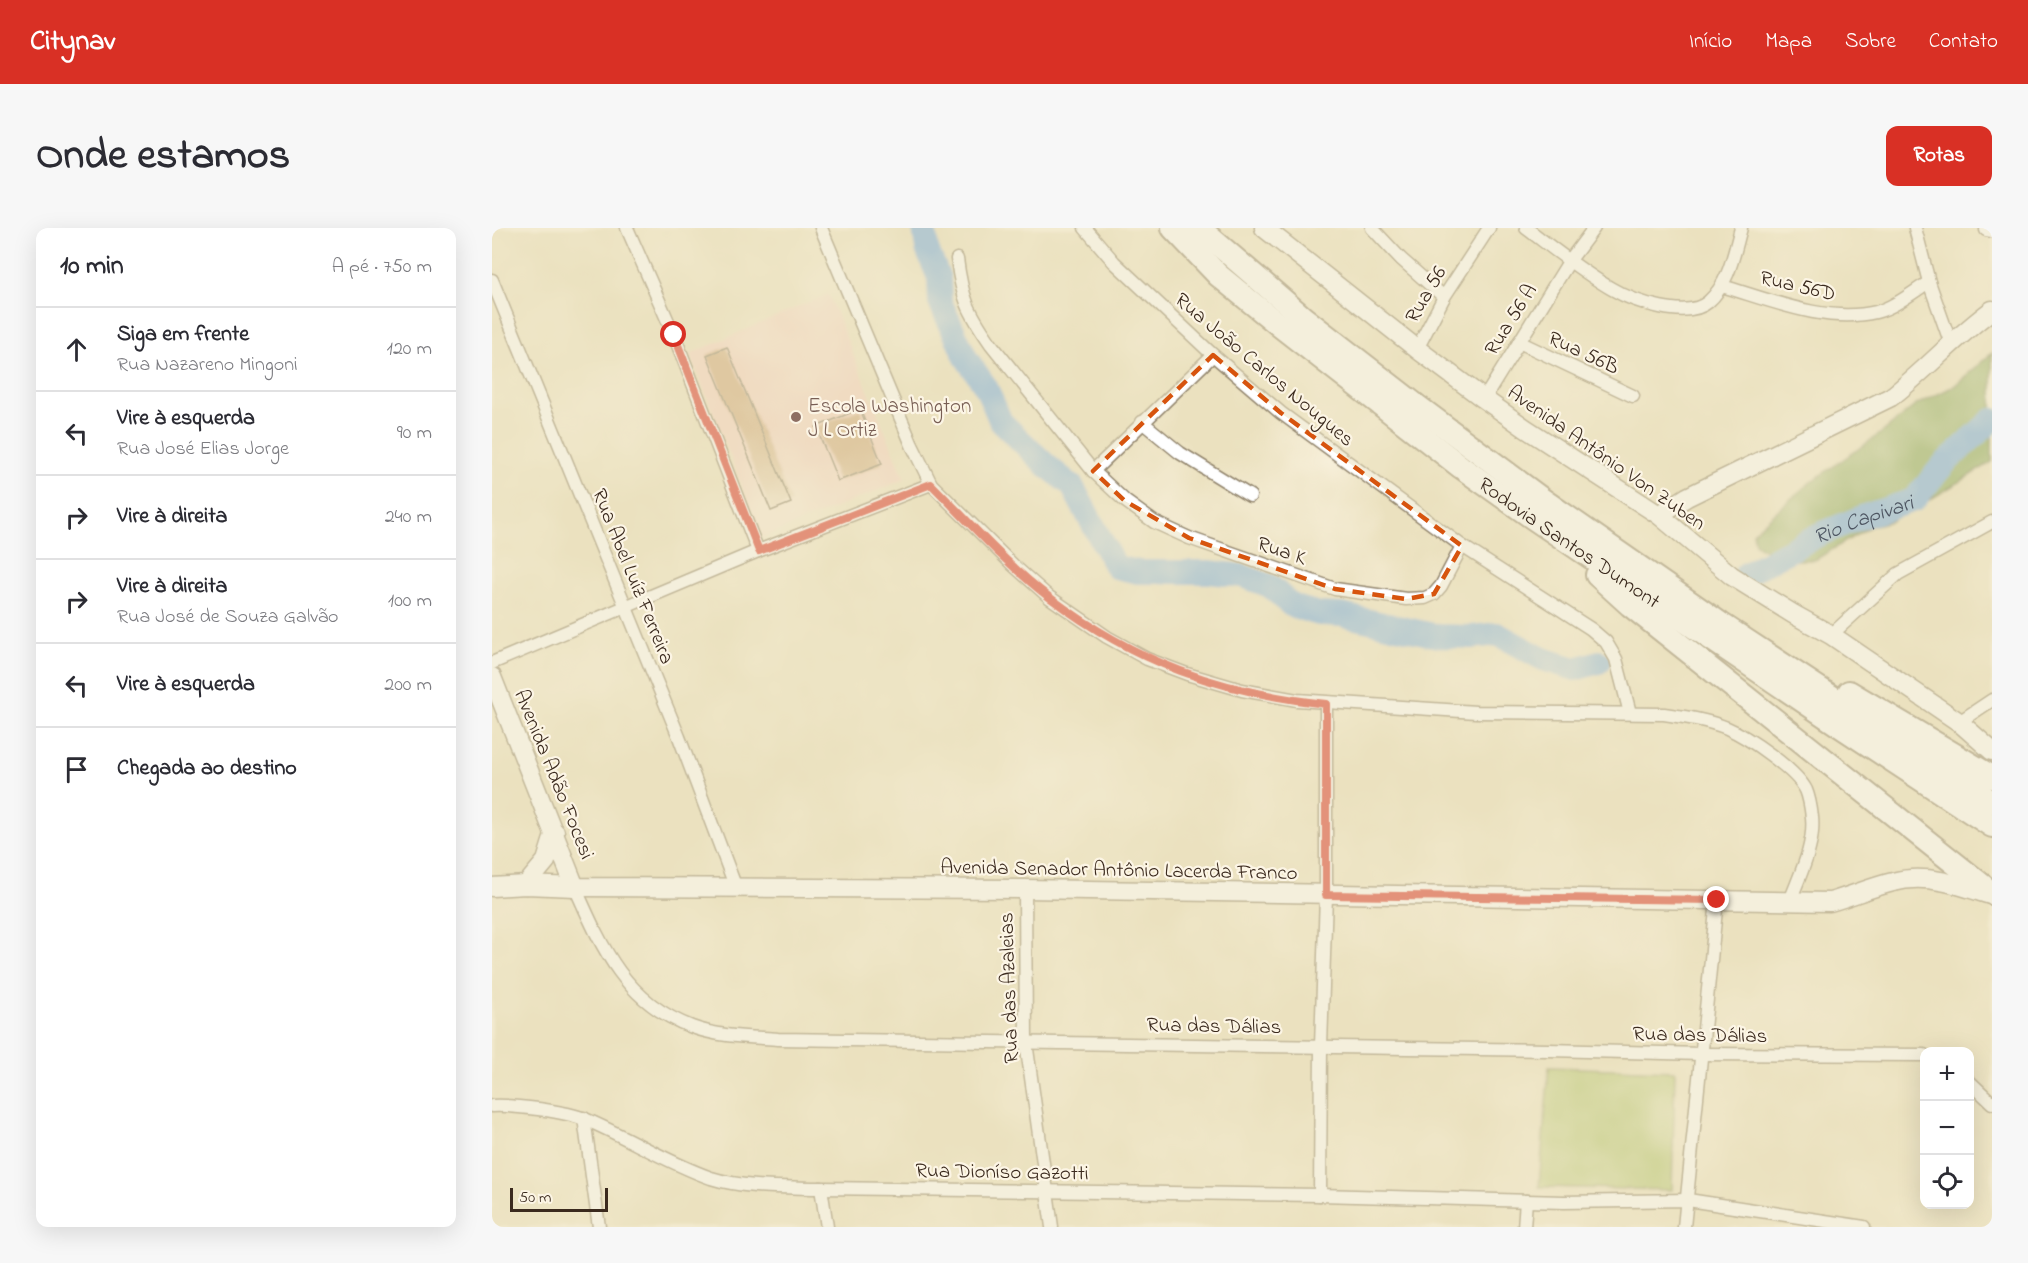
<!DOCTYPE html>
<html lang="pt">
<head>
<meta charset="utf-8">
<style>
  :root { --surface:#fff; --page:#f7f7f7; --text:#2b2b33; --muted:#7c7c81; --line:#e1e1e2; --accent:#d93025 }
  body { margin:0; font-family:"Indie Flower",sans-serif; background:var(--page); color:var(--text) }
  .controls { position:absolute; right:18px; bottom:18px; display:grid; overflow:hidden; border-radius:12px; box-shadow:0 6px 24px #0002 }
  .controls button { width:54px; height:54px; display:grid; place-items:center; padding:0; border:0; border-bottom:2px solid var(--line); background:var(--surface); color:var(--text); font:30px sans-serif }
  .scale { position:absolute; left:18px; bottom:15px; width:98px; box-sizing:border-box; padding-left:6px; border:3px solid #3b2a1e; border-top:0; font-size:16px; line-height:21px; white-space:nowrap; color:#3b2a1e; -webkit-text-stroke:4px #fcf5e5; paint-order:stroke }
  .stop { position:absolute; width:18px; height:18px; margin:-14px; border:4px solid #d93025; border-radius:50%; background:#fff }
  .stop.end { background:#d93025; border-color:#fff; box-shadow:0 2px 6px #0008 }
  .list { margin:0; padding:0; list-style:none }
  h2 { display:flex; justify-content:space-between; align-items:center; height:78px; margin:0; padding:0 24px; font-size:26px }
  h2 small { font-size:20px; font-weight:400; color:var(--muted) }
  .list li { display:grid; grid-template-columns:39px 1fr auto; gap:18px; align-items:center; box-sizing:border-box; height:84px; padding:0 24px; border-top:2px solid var(--line) }
  .list b { display:block; font-size:22px; white-space:nowrap }
  .list p { margin:0; font-size:20px; white-space:nowrap; color:var(--muted) }
  .list em { font-size:20px; font-style:normal; color:var(--muted) }
  .icon { flex:none; width:33px; height:33px; fill:none; stroke:currentColor; stroke-width:2; stroke-linecap:round; stroke-linejoin:round }
  .map { position:relative; flex:none; width:1500px; height:999px; overflow:hidden; border-radius:12px }
  header { display:flex; align-items:center; gap:36px; box-sizing:border-box; height:84px; padding:0 30px; background:var(--accent); color:#fff }
  header strong { font-size:28px }
  nav { display:flex; gap:33px; margin-inline-start:auto; font-size:21px }
  .intro { display:flex; align-items:center; justify-content:space-between; box-sizing:border-box; height:144px; padding:0 36px }
  h1 { margin:0; font-size:42px }
  .button { padding:15px 27px; border-radius:12px; background:var(--accent); color:#fff; font-size:21px; font-weight:700 }
  main { display:flex; gap:36px; padding:0 36px }
  aside { flex:1; background:var(--surface); border-radius:12px; box-shadow:0 6px 24px #0002 }
  .map>svg:first-child { display:block }
  .built { fill:#f6d2c3 }
  .green { fill:#aec368; stroke:#747643; stroke-width:1.5 }
  .forest { fill:#8aa95c; stroke:#626a3d; stroke-width:1.5 }
  .lines { fill:none; stroke-linecap:round; stroke-linejoin:round }
  .river { stroke:#74abe2; stroke-width:24 }
  .building { fill:#d0a97c }
  .street-casing { stroke:#93866e; stroke-width:15 }
  .secondary-casing { stroke:#93866e; stroke-width:21 }
  .highway-casing { stroke:#93866e; stroke-width:26 }
  .street { stroke:#fff; stroke-width:12 }
  .secondary { stroke:#fff; stroke-width:18 }
  .highway { stroke:#fff; stroke-width:22 }
  .route { stroke:#d93025; stroke-width:8 }
  .marked { fill:none; stroke:#d7540e; stroke-width:4.5; stroke-dasharray:12 8; stroke-linejoin:round }
  .education-dot { fill:#8d6e63; stroke:#fcf5e5; stroke-width:2 }
  .labels { text-anchor:middle; stroke-width:4.5; stroke-linejoin:round; paint-order:stroke }
  .street-label { font-size:21px; fill:#3b2a1e; stroke:#fcf5e5 }
  .education-label { font-size:21px; fill:#785e54; stroke:#fcf5e5; text-anchor:start }
  .water-label { font-size:22px; font-style:italic; fill:#4f5763; stroke:#fcf5e5 }
</style>
</head>
<body>
<header>
<strong>Citynav</strong>
<nav><a>Início</a><a>Mapa</a><a>Sobre</a><a>Contato</a></nav>
</header>
<div class="intro"><h1>Onde estamos</h1><a class="button">Rotas</a></div>
<main>
<aside>
<h2>10 min<small>A pé · 750 m</small></h2>
<ul class="list">
<li><svg class="icon" aria-label="ahead" viewBox="0 0 24 24"><path d="M12 20V5M6 11l6-6 6 6"/></svg><div><b>Siga em frente</b><p>Rua Nazareno Mingoni</p></div><em>120 m</em></li>
<li><svg class="icon" aria-label="left" viewBox="0 0 24 24"><path d="M17 20v-9H6M10 6l-5 5 5 5"/></svg><div><b>Vire à esquerda</b><p>Rua José Elias Jorge</p></div><em>90 m</em></li>
<li><svg class="icon" aria-label="right" viewBox="0 0 24 24"><path d="M7 20v-9h11M14 6l5 5-5 5"/></svg><div><b>Vire à direita</b></div><em>240 m</em></li>
<li><svg class="icon" aria-label="right" viewBox="0 0 24 24"><path d="M7 20v-9h11M14 6l5 5-5 5"/></svg><div><b>Vire à direita</b><p>Rua José de Souza Galvão</p></div><em>100 m</em></li>
<li><svg class="icon" aria-label="left" viewBox="0 0 24 24"><path d="M17 20v-9H6M10 6l-5 5 5 5"/></svg><div><b>Vire à esquerda</b></div><em>200 m</em></li>
<li><svg class="icon" aria-label="arrive" viewBox="0 0 24 24"><path d="M6 21V4h12l-3 4 3 4H6"/></svg><div><b>Chegada ao destino</b></div></li>
</ul>
</aside>
<div class="map">
<svg width="1500" height="999" viewBox="0 0 1500 999">
  <rect width="100%" height="100%" fill="#fcf5e5"/>
  <filter id="ink" filterUnits="userSpaceOnUse"><feTurbulence type="fractalNoise" baseFrequency=".0167" numOctaves="2"/><feDisplacementMap in="SourceGraphic" scale="12" xChannelSelector="R" yChannelSelector="G"/><feConvolveMatrix kernelMatrix="1 2 1 2 8 2 1 2 1" color-interpolation-filters="sRGB"/></filter>
  <filter id="wash" filterUnits="userSpaceOnUse"><feTurbulence type="fractalNoise" baseFrequency=".008" numOctaves="4" result="noise"/><feDisplacementMap in="SourceGraphic" scale="24" xChannelSelector="R" yChannelSelector="G"/><feGaussianBlur stdDeviation="1.35" result="paint"/><feColorMatrix in="noise" values="0 0 0 0 0 0 0 0 0 0 0 0 0 0 0 0 0 1.4 0 .05"/><feComposite in="paint" operator="in"/></filter>
  <g filter="url(#wash)">
    <rect width="100%" height="100%" fill="#ebe1bf"/>
    <!-- built -->
    <path class="built" d="M336,66l77,185 -143,59 -72,-184z"/>
    <!-- green -->
    <path class="green" d="M1057,839l126,4 -3,119 -133,-3z"/>
    <!-- forest -->
    <path class="forest" d="M1500,125v109l-63,38 -20,9 -18,12 -20,5 -56,34h-24l-20,-6 -16,-11 -2,-11 55,-48 76,-53 32,-26 38,-19z"/>
    <g class="lines">
      <!-- river -->
      <g class="river">
        <path d="M432,0l3,21 12,29 1,24 26,56 20,29 15,35 45,43 26,21 44,81 22,5h71l34,4 27,10 22,20 27,8 23,1 96,21 34,1 25,-3 46,25 32,10 24,-7"/>
        <path id="s1" d="M1254,346l72,-39 44,-18 52,-17 30,-36 48,-44"/>
      </g>
    </g>
    <g id="blocks">
      <!-- building -->
      <g class="building">
        <path d="M235,119l64,156 -20,8 -64,-156z"/>
        <path d="M368,181l22,55 -44,17 -22,-54z"/>
      </g>
    </g>
  </g>
  <g filter="url(#ink)">
    <use href="#blocks" fill-opacity="0" stroke="#93866e" stroke-width="1.5"/>
    <g class="lines">
      <!-- street casing -->
      <g class="street-casing">
        <g id="street">
          <path d="M135,0l47,107 84,216"/>
          <path d="M329,0l91,217 19,39 82,81 36,32 58,40 40,22 40,15 55,16 55,10 179,12 188,2c22,3 43,6 63,14 21,9 69,42 79,62 3,7 5,19 6,27 3,29 -12,57 -22,84"/>
          <path d="M593,0l29,34 99,93 68,58 181,133 129,83 15,13 10,17 14,54"/>
          <path d="M880,0l29,31 43,38"/>
          <path d="M1034,0c28,21 56,44 86,61 22,13 75,31 96,13 21,-18 26,-49 33,-74"/>
          <path d="M1423,0l14,54 22,62"/>
          <path d="M1494,2l6,1"/>
          <path d="M465,31c5,39 11,52 34,85l102,127 32,30 29,21 35,16 146,51 71,10 19,-1 9,-4 7,-8 21,-40"/>
          <path d="M0,52l187,457 57,151"/>
          <path d="M1230,58c48,14 104,38 154,26 19,-5 37,-20 53,-30"/>
          <path d="M1027,114l114,54"/>
          <path d="M925,121l27,-52 45,-69"/>
          <path d="M992,171l86,-139 24,-32"/>
          <path d="M650,194l38,31 70,43"/>
          <path d="M601,243l120,-116"/>
          <path d="M1339,407l67,-61 94,-52"/>
          <path d="M0,435l266,-112 173,-67"/>
          <path d="M1467,494l33,-22"/>
          <path d="M83,659c27,61 50,115 117,140 27,10 58,10 86,12l771,11 152,4 223,1"/>
          <path d="M533,661l1,153 26,185"/>
          <path d="M1478,854l22,21"/>
          <path d="M0,878c23,-1 74,5 95,14 42,18 81,43 124,58 35,11 74,9 110,10l499,7 244,7 124,-2 176,27"/>
          <path d="M92,890l15,109"/>
          <path d="M329,960l6,39"/>
          <path d="M828,967l1,-149 5,-151v-191"/>
          <path d="M1032,999l2,-26"/>
          <path d="M1192,999l33,-327"/>
        </g>
      </g>
      <!-- secondary casing -->
      <g class="secondary-casing">
        <g id="secondary">
          <path d="M772,0l153,121 67,50 41,29 134,87 73,61 61,38 38,21 128,87 33,29"/>
          <path d="M1167,287l28,-18 204,-100c35,-27 65,-61 101,-87"/>
          <path d="M0,449l83,210"/>
          <path d="M34,657l20,-24 9,-29"/>
          <path d="M0,659l34,-2 49,2 450,2 805,13c21,-6 42,-15 63,-20 33,-9 67,3 97,13"/>
        </g>
      </g>
      <!-- highway casing -->
      <g class="highway-casing">
        <g id="highway">
          <path id="s2" d="M681,0l45,47 61,50 182,142 72,51 307,208 152,100"/>
          <path d="M707,0l106,91 112,87 126,94 178,124 271,178"/>
          <path d="M1105,347l33,30 362,288"/>
          <path d="M1357,464l143,85"/>
        </g>
      </g>
      <!-- street -->
      <use href="#street" class="street"/>
      <!-- secondary -->
      <use href="#secondary" class="secondary"/>
      <!-- highway -->
      <use href="#highway" class="highway"/>
    </g>
  </g>
  <g class="lines" filter="url(#ink)">
    <!-- route -->
    <path class="route" d="M182,107l85,216 172,-67c38,38 75,80 118,113 87,66 170,95 277,107v191l391,5"/>
  </g>
  <!-- marked area -->
  <path d="M0 0H1500V999H0ZM721,127l68,58 181,133 -28,48 -28,5 -71,-10 -146,-51 -64,-37 -32,-30z" fill="#ebe1bf" fill-opacity=".55" fill-rule="evenodd"/>
  <path class="marked" d="M721,127l68,58 181,133 -28,48 -28,5 -71,-10 -146,-51 -64,-37 -32,-30z"/>
  <!-- markers -->
  <circle class="education-dot" cx="304" cy="189" r="6"/>
  <g class="labels">
    <!-- street labels -->
    <g class="street-label">
      <text transform="translate(1306 57) rotate(13)" y="7">Rua 56D</text>
      <text transform="translate(933 66) rotate(-60)" y="7">Rua 56</text>
      <text transform="translate(1018 91) rotate(-58)" y="7">Rua 56 A</text>
      <text transform="translate(1092 124) rotate(25)" y="7">Rua 56B</text>
      <text transform="translate(773 141) rotate(40)" y="7">Rua João Carlos Nougues</text>
      <text transform="translate(1115 229) rotate(35)" y="7">Avenida Antônio Von Zuben</text>
      <text dy="7" stroke="none"><textPath href="#s2" startOffset="507">Rodovia Santos Dumont</textPath></text>
      <text transform="translate(790 322) rotate(19)" y="7">Rua K</text>
      <text transform="translate(142 348) rotate(68)" y="7">Rua Abel Luíz Ferreira</text>
      <text transform="translate(63 546) rotate(68)" y="7">Avenida Adão Focesi</text>
      <text transform="translate(627 641) rotate(1)" y="7">Avenida Senador Antônio Lacerda Franco</text>
      <text transform="translate(516 760) rotate(-92)" y="7">Rua das Azaleias</text>
      <text transform="translate(722 797) rotate(1)" y="7">Rua das Dálias</text>
      <text transform="translate(1208 806) rotate(1)" y="7">Rua das Dálias</text>
      <text transform="translate(510 943) rotate(1)" y="7">Rua Dioníso Gazotti</text>
    </g>
    <!-- education labels -->
    <g class="education-label">
      <text x="316" y="184">Escola Washington<tspan x="316" dy="24">J L Ortiz</tspan></text>
    </g>
    <!-- water labels -->
    <g class="water-label">
      <text dy="8" stroke="none"><textPath href="#s1" startOffset="130">Rio Capivari</textPath></text>
    </g>
  </g>
</svg>
<div class="controls">
<button>+</button>
<button>−</button>
<button><svg class="icon" aria-label="locate" viewBox="0 0 24 24"><circle cx="12" cy="12" r="6"/><path d="M12 2v4M12 18v4M2 12h4M18 12h4"/></svg></button>
</div>
<div class="scale">50 m</div>
<div class="stop" style="left:182px;top:107px"></div>
<div class="stop end" style="left:1225px;top:672px"></div>
</div>
</main>
</body>
</html>
